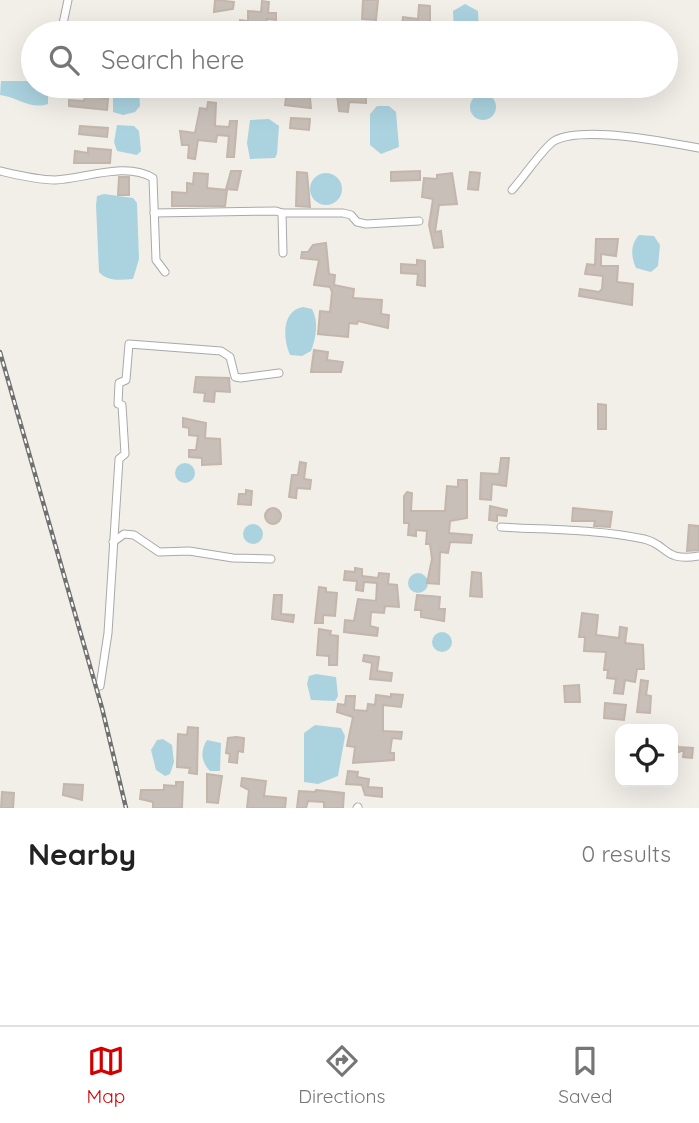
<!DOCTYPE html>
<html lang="en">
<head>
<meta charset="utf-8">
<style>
  :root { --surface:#fff; --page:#f6f6f6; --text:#222; --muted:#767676; --line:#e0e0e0; --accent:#d40000 }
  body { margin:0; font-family:Quicksand,sans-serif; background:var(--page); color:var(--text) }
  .controls { position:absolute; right:21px; bottom:21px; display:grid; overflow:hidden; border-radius:14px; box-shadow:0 7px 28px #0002 }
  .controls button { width:63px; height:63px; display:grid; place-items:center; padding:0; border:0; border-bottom:2px solid var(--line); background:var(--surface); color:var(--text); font:35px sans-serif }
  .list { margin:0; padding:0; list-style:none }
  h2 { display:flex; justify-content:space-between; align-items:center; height:91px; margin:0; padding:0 28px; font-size:30px }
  h2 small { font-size:23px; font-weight:400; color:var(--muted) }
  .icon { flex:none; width:38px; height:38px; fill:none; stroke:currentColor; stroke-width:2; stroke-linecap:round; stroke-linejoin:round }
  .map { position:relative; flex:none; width:699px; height:808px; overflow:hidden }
  .search { position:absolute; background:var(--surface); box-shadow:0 7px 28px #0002; left:21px; right:21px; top:21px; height:77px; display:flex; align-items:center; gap:18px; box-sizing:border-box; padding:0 24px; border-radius:38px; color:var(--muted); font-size:26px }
  .sheet { height:217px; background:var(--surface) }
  nav { display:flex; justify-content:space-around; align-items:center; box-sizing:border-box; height:98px; border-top:2px solid var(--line); background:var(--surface); font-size:19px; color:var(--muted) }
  nav a { display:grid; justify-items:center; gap:4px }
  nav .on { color:var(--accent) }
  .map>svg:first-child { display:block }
  .water { fill:#aad3df }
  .building { fill:#c7bfb8; stroke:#c4b6ab; stroke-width:2 }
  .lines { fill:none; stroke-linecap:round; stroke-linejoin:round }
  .minor-casing { stroke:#a9a9a9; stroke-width:9 }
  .minor { stroke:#fff; stroke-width:7 }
  .rail-casing { stroke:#707070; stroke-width:4.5 }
  .rail { stroke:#fff; stroke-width:2; stroke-dasharray:5; stroke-linecap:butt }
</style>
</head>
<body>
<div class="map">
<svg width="699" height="808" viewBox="0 0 699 808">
  <rect width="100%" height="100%" fill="#f2efe9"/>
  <!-- water -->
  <g class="water">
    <path d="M465,4l13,7 1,22h-25l-1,-22z"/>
    <path d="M307,22l14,2 6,9h-35l3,-10z"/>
    <path d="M1,81h32v5h15v18c-17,6 -31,-7 -48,-9z"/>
    <path d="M113,86h21l5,5 1,15 -5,6 -12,3 -10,-3z"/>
    <circle cx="483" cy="107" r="13"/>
    <path d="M377,106h12l7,6 3,35 -18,7 -11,-9v-31z"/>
    <path d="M269,119l10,7 -2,28 -2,4 -25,1 -3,-16 3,-23z"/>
    <path d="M117,125l17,1 5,5 2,20 -4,4 -20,-4 -3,-9z"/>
    <circle cx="326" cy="189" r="16"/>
    <path d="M104,194l29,4 4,5 2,56 -6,20c-12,1 -25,3 -34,-7l-3,-67 1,-9z"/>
    <path d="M639,235l15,1 6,9 -2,21 -7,6 -15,-4c-5,-11 -6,-23 3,-33z"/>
    <path d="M303,307l9,2c7,13 4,29 -1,42l-9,5 -12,-1c-7,-16 -9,-44 13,-48z"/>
    <circle cx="185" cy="473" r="10"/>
    <circle cx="253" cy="534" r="10"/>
    <circle cx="418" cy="583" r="10"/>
    <circle cx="442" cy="642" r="10"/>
    <path d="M316,674l20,3 2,19 -3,5 -24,-1 -4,-16 2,-8z"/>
    <path d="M315,725l26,3 4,8 -7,40 -20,8 -14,-2v-49z"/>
    <path d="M163,739l9,6 2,17 -4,12 -5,2 -9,-6 -5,-20 6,-10z"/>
    <path d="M207,740l14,3 -1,28h-10c-9,-9 -10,-20 -3,-31z"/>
  </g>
  <!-- building -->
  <g class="building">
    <path d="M215,0l19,2 -1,7 -19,3z"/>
    <path d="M363,0h15l-2,20 -14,-1z"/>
    <path d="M262,1l7,1 -1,11h8v7l-9,-1 -2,14 -26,-2 1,-11 8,1v-10l13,1z"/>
    <path d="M419,5l11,1v20l-14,-1 -1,8h-14l2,-16 15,2z"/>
    <path d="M185,26l34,3v4h-34z"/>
    <path d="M86,86h16l-1,12 7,1 -1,11 -38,-4v-6l15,1z"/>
    <path d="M336,86h49v9l-19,1v7l-17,-1 -1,10 -9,-1z"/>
    <path d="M296,87l13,1 2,20 -26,-3 2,-14 9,1z"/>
    <path d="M208,102l8,1 -1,23 14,1 1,-6h7l-3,36h-7l2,-21 -12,-1 -1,7 -18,-2 -3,19 -7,-1 1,-13h-7l-2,-14 15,2 5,-25 7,1z"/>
    <path d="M291,118l19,1 -1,11 -19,-2z"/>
    <path d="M80,126l28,2 -1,9 -28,-3z"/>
    <path d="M88,148l23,2 -1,13h-36l1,-12 13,2z"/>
    <path d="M231,171h10l-4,19 -11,-1z"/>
    <path d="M420,171v9l-29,1v-9z"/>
    <path d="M297,172l10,1 3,34 -14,-1z"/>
    <path d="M470,172l10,1 -2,17 -10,-1z"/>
    <path d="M194,173l14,1 -1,14 20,2 -2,16h-53v-14l15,1v-10l6,1z"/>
    <path d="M452,173l5,31 -18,1 -4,27 6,-1 2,16 -9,1 -5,-23 4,-26 -11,-2 2,-19 13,1v-4z"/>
    <path d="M119,177h10v18h-11z"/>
    <path d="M596,239h22l-2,17 -15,-2v12h17l-1,16 16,2 -1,21 -53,-9 1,-7 19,3 3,-3 1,-13 -18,-2 2,-10 8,1z"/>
    <path d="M326,243l3,31 6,1 -1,10 20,4 -1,9 29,2 -1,14 8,1 -1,13 -30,-7 -1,3 -8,-1 -1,14 -30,-3 2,-23 10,1 2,-20 -2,-5 -16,-2 5,-25 -18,-2 1,-6h6l5,-7z"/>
    <path d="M417,260l8,1v25l-8,-1 1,-11 -17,-1v-9l16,1z"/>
    <path d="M314,350l14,2 -1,8 16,2 -2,10h-30z"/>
    <path d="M196,377l33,1 1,14 -15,-1 -1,11 -10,-1 1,-8 -11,-1z"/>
    <path d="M598,404l8,1v24h-8z"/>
    <path d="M183,418l23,5 -1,15 15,1 1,25 -19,1v-7l-13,-1v-7h7l2,-14 -9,-1v-7l-6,-1z"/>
    <path d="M501,458h8l-3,28 -14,-2 -1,16 -11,-1 1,-26 18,1z"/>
    <path d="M300,462l6,1 -2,16 7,1 -1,9 -13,-1 -1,10 -7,-1 3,-22h6z"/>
    <path d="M458,480h9v38l-17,3 -1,12 23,2 -1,8 -21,-1 -2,11 -8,-1 -1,32 -12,-1 5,-24 -2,-15h-4l1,-13 -11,-1v6l-8,-1 1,-12h-5v-27l3,-4 5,1 -1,18h34l2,-25 11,1z"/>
    <path d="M246,490l6,1 -1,14 -13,-1 1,-10h7z"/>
    <path d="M490,506l17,4 -1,6 -9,-1v6l-8,-1z"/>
    <circle cx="273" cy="516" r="8"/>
    <path d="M573,508l39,4 -2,15 -16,-1 1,-5h-23z"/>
    <path d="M689,525l10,1v24l-12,1z"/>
    <path d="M355,568l7,1v7l16,2 1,-5 10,1 -1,10 9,1 2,22 -14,-1 -1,7 -13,-1 -1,14 8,2 -1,8 -33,-4 1,-12 9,1 4,-22 18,2 1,-18 -13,-1 -1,9 -7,-1 1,-9 -13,-1 1,-9 10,1z"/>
    <path d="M472,572l9,1 1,24 -12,-1z"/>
    <path d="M319,587l7,1v4l11,1 -2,23 -12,-1v8h-8z"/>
    <path d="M274,595h8l-1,19 13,1 -1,7 -21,-3z"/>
    <path d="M417,595l23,2 -1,12h6l-1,12 -23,-4v-7h-6z"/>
    <path d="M582,613l16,2 -2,20 23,3 1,-11 7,1 -2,15 18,2 1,24h-7l-2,13 -10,-2 -2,14 -9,-1 2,-14 -9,-1 1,-8h-4l2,-18 -22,-1 1,-14h-6z"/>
    <path d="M319,629l12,2 -1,4 8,1 -1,29h-8v-9l-12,-1z"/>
    <path d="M364,655l15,2 -2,14 15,2 -1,8 -21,-2 2,-16 -9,-2z"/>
    <path d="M641,680l7,1 -2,14 5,1 -1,17 -13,-1z"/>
    <path d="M579,685l1,17h-15l-1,-16z"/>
    <path d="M391,694l12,1 -2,12 -18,-2v26l19,1 -1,7 -9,-1 -2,15h4v7l-41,3 2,-16 -8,-1 6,-29 -16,-5 1,-8 7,1 1,-9h9l-1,14 13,1 1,-7 7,1 1,-10 15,2z"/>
    <path d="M605,703l21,2 -2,15 -20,-2z"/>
    <path d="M188,727l10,1 -1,46 -8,-1 1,-5 -13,-1 1,-33 9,1z"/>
    <path d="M673,735l5,12 15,1 -1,10 -9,-1 1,-7 -11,4z"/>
    <path d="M236,737l8,1 -1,14 -5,-1 -1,12 -8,-1 1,-8 -4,-1 2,-15z"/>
    <path d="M348,771l10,1 -1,5 12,2 -1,8 14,1v9l-17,-2 -3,-10 -16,-1z"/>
    <path d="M207,774l15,2 -4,27 -11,-1z"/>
    <path d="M242,778l24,3 -2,15 22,2 -1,10h-38l2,-18 -8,-4z"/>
    <path d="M176,782h7l-1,26h-29v-6l-13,-3 1,-9h23v-5l12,1z"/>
    <path d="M64,784l19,1 -1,15 -19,-5z"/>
    <path d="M316,790l28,3 -1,15h-19v-6l-16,-1 -2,7h-9l2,-17 16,1z"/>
    <path d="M2,792l12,1 -1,15h-12z"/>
  </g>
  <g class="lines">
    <!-- minor casing -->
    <g class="minor-casing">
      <g id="minor">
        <path d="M61,33l7,-33"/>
        <path d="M0,171c17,4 37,9 55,9 29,-1 71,-19 98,-2l3,82 9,12"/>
        <path d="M512,190c11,-12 32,-43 42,-49 28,-16 114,1 145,7"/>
        <path d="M154,213l122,-2 6,2 1,40"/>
        <path d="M282,213h61l8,2 6,7 9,2 53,-3"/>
        <path d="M501,527c48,3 96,2 143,12 25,6 19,23 55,17"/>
        <path d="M113,542l11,-8 10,1 25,17 30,-1 44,7 38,1"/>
        <path d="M100,686l8,-53 11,-174 6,-5 -3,-49 -4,-1 1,-21 7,-3 3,-36 92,7 9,6 5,20 6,1 38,-5"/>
        <path d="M357,808l1,-1"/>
      </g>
    </g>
    <!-- minor -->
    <use href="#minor" class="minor"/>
    <!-- rail casing -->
    <g class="rail-casing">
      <path id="rail" d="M0,352l102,356 24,100"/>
    </g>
    <!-- rail -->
    <use href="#rail" class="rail"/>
  </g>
</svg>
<div class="controls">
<button><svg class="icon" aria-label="locate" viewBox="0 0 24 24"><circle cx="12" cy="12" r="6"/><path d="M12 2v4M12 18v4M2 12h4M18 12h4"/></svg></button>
</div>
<div class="search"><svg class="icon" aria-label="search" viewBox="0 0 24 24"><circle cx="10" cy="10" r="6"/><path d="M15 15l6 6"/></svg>Search here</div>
</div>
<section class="sheet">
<h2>Nearby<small>0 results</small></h2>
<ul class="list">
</ul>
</section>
<nav>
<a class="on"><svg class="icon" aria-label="map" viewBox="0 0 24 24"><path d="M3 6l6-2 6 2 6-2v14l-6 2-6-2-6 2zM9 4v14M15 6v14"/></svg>Map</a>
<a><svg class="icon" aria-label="directions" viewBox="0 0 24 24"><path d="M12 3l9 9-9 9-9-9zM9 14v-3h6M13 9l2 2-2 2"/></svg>Directions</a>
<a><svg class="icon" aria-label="saved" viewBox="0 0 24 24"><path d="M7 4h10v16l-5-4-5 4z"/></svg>Saved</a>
</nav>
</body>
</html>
